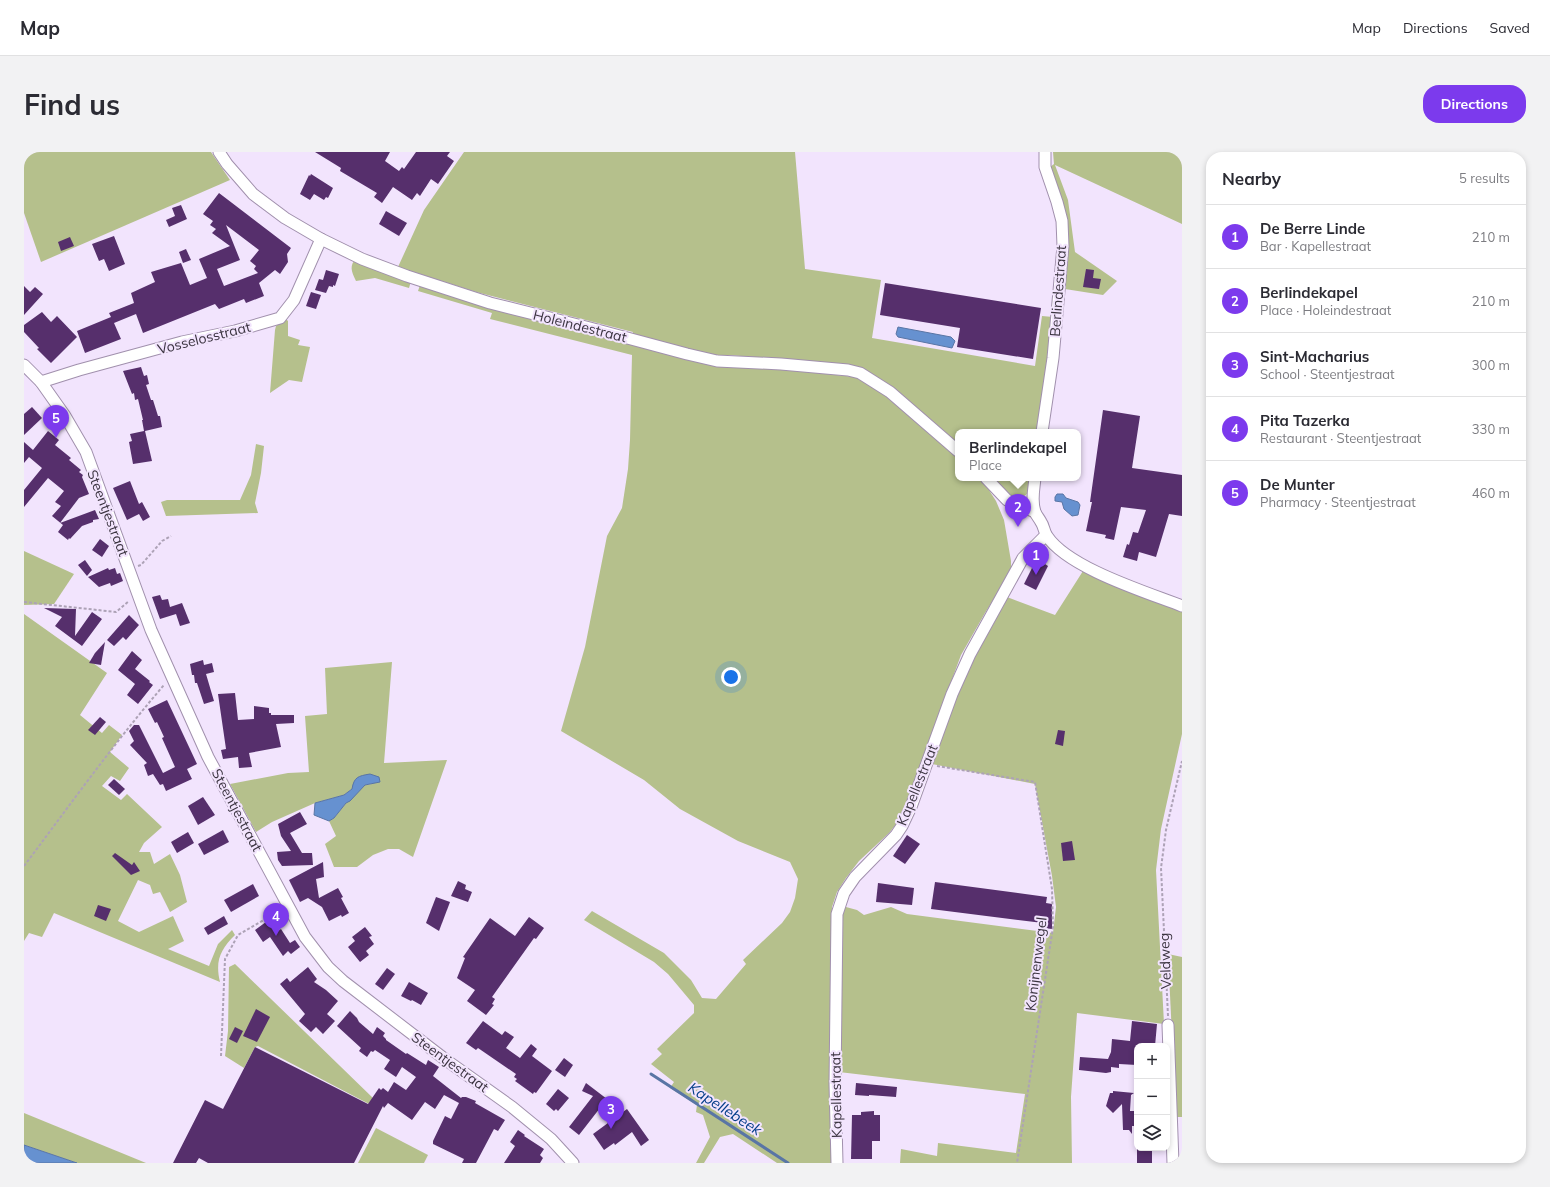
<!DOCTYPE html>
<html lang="en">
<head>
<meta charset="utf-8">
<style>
  :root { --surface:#fff; --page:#f2f2f3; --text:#2b2b33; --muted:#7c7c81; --line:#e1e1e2; --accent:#7c3aed }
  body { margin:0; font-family:Mulish,sans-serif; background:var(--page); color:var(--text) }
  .controls { position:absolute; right:12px; bottom:12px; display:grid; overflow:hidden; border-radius:8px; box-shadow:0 2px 6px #0003 }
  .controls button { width:36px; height:36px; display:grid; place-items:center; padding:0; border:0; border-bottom:1px solid var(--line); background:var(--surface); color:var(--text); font:20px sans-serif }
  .you { position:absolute; left:707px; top:525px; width:14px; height:14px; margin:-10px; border:3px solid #fff; border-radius:50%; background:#1a73e8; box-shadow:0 0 0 6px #1a73e833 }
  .badge { display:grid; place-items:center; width:26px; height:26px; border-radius:50%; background:var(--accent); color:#fff; font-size:13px; font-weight:700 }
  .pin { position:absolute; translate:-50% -33px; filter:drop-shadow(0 1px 2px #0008) }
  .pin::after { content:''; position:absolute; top:21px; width:14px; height:12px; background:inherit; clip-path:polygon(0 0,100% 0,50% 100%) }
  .popup { position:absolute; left:931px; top:277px; width:126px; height:52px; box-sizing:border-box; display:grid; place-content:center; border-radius:8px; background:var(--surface); filter:drop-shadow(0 1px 3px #0005); font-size:13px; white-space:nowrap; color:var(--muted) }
  .popup b { font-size:15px; color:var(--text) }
  .popup::after { content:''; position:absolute; left:50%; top:100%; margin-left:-8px; border:8px solid transparent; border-top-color:var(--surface) }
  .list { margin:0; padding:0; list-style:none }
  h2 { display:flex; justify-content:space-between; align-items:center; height:52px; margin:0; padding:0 16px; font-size:17px }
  h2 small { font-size:13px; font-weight:400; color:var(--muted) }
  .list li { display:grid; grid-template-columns:26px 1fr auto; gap:12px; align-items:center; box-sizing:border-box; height:64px; padding:0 16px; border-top:1px solid var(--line) }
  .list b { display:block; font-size:15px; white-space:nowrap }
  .list p { margin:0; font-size:13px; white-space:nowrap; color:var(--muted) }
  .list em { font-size:13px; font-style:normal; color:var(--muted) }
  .icon { flex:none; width:22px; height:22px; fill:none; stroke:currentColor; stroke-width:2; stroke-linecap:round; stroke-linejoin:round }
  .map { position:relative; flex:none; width:1158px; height:1011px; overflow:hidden; border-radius:16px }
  header { display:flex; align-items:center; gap:24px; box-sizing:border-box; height:56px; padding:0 20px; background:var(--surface); border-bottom:1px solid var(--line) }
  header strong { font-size:19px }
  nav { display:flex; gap:22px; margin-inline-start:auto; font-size:14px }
  .intro { display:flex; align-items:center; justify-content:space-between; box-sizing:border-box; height:96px; padding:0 24px }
  h1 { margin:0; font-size:28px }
  .button { padding:10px 18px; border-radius:16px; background:var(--accent); color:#fff; font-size:14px; font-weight:700 }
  main { display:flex; gap:24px; padding:0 24px }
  aside { flex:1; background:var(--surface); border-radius:16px; box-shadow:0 2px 6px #0003 }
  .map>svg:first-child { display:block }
  .green { fill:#b5c08c }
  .water { fill:#6691d0; stroke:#5975a5 }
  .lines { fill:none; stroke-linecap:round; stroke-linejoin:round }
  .stream { stroke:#5975a5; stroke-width:3 }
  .building { fill:#562f6c; fill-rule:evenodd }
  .minor-casing { stroke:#a190ad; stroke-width:13 }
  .path { stroke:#ada2b6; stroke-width:2; stroke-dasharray:3 2; stroke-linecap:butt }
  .minor { stroke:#fff; stroke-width:11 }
  .labels { text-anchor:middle; stroke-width:4; stroke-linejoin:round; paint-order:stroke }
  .street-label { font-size:14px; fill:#3b3440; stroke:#f2e4fd }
  .water-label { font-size:15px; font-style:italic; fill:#043e89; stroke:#f2e4fd }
</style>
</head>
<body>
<header>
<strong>Map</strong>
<nav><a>Map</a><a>Directions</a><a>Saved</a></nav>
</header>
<div class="intro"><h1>Find us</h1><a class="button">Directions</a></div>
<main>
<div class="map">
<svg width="1158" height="1011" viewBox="0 0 1158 1011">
  <rect width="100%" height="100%" fill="#f2e4fd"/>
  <!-- green -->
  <g class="green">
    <path d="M0,0h187l19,28 -189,82 -17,-49z"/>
    <path d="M440,0h331l10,117 76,11 -9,58 163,28 7,-50 11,1 -13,115h-82v14l-67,-58 -31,-21 -17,-3 -115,-9 -1,11 63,4 65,7 29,16 34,27 40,37v21h21l8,9 9,14 8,19 7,41v7l-2,6 -24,39 -24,42 -52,141 -12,27 -8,10 -30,28 -13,17 -9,14 -5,15 -2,148 2,108h-55l-44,-29 -13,3 -16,26h-8l14,-26 -7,-22 -7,-3 1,-7 -27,-17 4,-6 -23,-18 11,-10 -5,-5 37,-36v-8l-26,-31 -14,-12 -70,-42 8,-9 72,42 27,27 11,18 14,1 30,-35 -3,-4 39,-37 8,-11 5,-14 3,-19 -8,-17 -52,-21 -58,-32 -36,-29 -83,-49 24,-84 22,-111 15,-28 6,-39 2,-29 2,-85 -142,-36 2,-6 -74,-22 2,-6 74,24 136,35 3,-12 -157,-40 -78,-25 26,-57z"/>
    <path d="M1029,0h129v72l-127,-59 13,35 7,52 42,29 -14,14 -38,-6 2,-39 -17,-83 4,-3z"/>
    <path d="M330,109l57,20 -2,7 -34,-10 -19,3c-3,-7 -7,-13 -2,-20z"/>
    <path d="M261,166l3,3v15l12,4 -2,5 12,2 -8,35 -13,-2 -19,13 5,-63 1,-4z"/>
    <path d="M232,292l8,2 -3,27 -6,30 3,10 -92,3 -5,-14 6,-2h73l11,-25z"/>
    <path d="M968,326h40l-5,16c-12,11 -27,-8 -35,-16z"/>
    <path d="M0,399l50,23 -20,30 -30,1z"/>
    <path d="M1059,419l99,39v124l-21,95 -5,41 8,154 -87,-11 -6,84 1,66h-172l1,-14 36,7 1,-13 78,10 9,-59 -186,-22 3,-161 4,-4 11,3 7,5 27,-8 16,7 146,19 3,-26 -4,-31 -17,-92 -103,-20 25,-68 18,-41 32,-58 48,18z"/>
    <path d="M0,462l83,59 -27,42 22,18 7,-8 13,10 -12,17 19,16 -9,13 -9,-5 -9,10 19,14 6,-6 35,33 -18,16 -5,9h11l4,12 16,-10 10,21 7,27 -17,10 -10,-20 -7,2 -3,-9 -12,-5 -20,41 21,11 34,-16 11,25 -16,8 41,17 9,-22 14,-14 3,5c-15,15 -20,26 -15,47l-166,-69 -12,24 -13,-4 -5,8z"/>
    <path d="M368,510l-8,101 63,-3 -34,97 -14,-8h-11l-15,6 -16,12h-23l-9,-23 11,-8 -7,-15 5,-3 12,-15 19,-18 6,-1 7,-7 -26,12 -8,6 -29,8 -43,19 -16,10 -26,-48 58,-11 21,-1 -4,-56 22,-2 -2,-46z"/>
    <path d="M1144,802l14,3v160h-6z"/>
    <path d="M211,812l139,135 -3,6 -113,-59 -3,1 -11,21 -19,-12 3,-25 1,-64z"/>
    <path d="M0,961l122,50h-69l-53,-18z"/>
    <path d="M352,976l52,27 -4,8h-66z"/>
  </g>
  <!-- water -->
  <g class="water">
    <path d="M874,175l53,10 4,4 -3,7 -54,-11 -2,-3z"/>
    <path d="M1033,342h6l3,4 12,4 2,3 -2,10 -6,1 -8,-7 -2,-7 -7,-1v-4z"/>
    <path d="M346,622l9,3 1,5 -15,3 -15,16 -4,2 -12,15 -5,3 -15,-6 1,-12 29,-8 8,-6c2,-12 6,-13 18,-15z"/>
    <path d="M0,993l53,18h-53z"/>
  </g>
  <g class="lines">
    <!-- stream -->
    <path class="stream" d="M627,922l137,89"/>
  </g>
  <!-- building -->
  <g class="building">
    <path d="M291,0h75l-5,9 14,10 3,-4 2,2 12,-17h34l-3,4 7,5 -16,23 -7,-5 -11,17 -3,-3 -5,7 -19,-13 -11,16 -8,-6 3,-4 -37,-22 1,-3z"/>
    <path d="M287,22l22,14 -5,10 -2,-1 -2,3 -10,-6 -4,6 -10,-6 9,-19 1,1z"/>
    <path d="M195,41l72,55 -4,6 1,8 -8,12 -5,-4 -16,13 5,13 -18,7 -2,-4 -25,10 -4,-5 -72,29 -7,-19 -22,9 7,16 -36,14 -8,-22 34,-14 -2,-4 25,-10 -3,-10 24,-11 -4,-10 30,-9 9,22 17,-7 -8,-19 31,-13 -18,-13 4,-4 -6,-4 3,-4 -10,-7zM202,73l33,25 -9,11 6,5 -2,3 4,4 -34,13 -7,-17 23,-9z"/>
    <path d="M157,53l6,14 -18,8 -3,-7 9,-4 -3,-8z"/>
    <path d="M362,59l21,12 -8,13 -20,-12z"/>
    <path d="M90,84l11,28 -16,7 -5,-12 -5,2 -7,-17z"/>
    <path d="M46,85l4,9 -13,5 -3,-9z"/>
    <path d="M162,97l5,11 -8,3 -4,-11z"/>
    <path d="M1062,117l8,1 -1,8 8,1 -2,10 -16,-2z"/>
    <path d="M302,118l13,4 -4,12 -2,-1v2l-4,-1 -3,7 -11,-3 4,-11 4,1z"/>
    <path d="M861,131l156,25 -8,51 -76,-12 3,-19 -80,-13z"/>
    <path d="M0,134l6,6 5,-5 8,7 -19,21z"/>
    <path d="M287,140l10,3 -5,14 -10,-3z"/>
    <path d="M18,160l9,10 6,-6 20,21 -26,26 -14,-14 2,-1 -15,-16v-7z"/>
    <path d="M117,215l3,9 3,-1 2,9 -3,1 5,15h2l5,16h2l2,11 -17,4 7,30 -19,3 -4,-22 3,-1 -2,-7 14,-3 -2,-11h1l-5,-21 -3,1 -1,-7 -2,1 -9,-23z"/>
    <path d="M8,255l10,11 -18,17v-21z"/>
    <path d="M1079,258l37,6 -8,52 50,7v41l-13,-2 -13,43 -17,-5 -2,9 -14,-4 4,-13 2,1 4,-13 5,1 8,-23 -25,-3 -7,33 -9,-2 1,-3 -20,-4 6,-29h-2z"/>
    <path d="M24,279l11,9 -4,5 16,13 -2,2 12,10 -2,2 4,3 -1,2 7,17 -10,4 -19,25 35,-13 4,9 -6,1v2l-11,4 -12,13 -1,-1 -1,2 -10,-8 5,-7 -11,-9 9,-10 -6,-4 9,-11 -16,-13 -24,29v-17l18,-22 -13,-11 -5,6v-21l9,8z"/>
    <path d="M106,329l9,23 3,-2 8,15 -7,4 -4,-7 -12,6 -14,-32z"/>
    <path d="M76,387l9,7 -7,11 -10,-7z"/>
    <path d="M61,408l7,10 -5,6 -9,-11z"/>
    <path d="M1012,408l10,2 -1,2 3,2 -12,24 -12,-6z"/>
    <path d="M84,416l1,2 6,-2 2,6 3,-1 3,8 -12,5 -1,-3 -11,4 -11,-10z"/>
    <path d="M136,443l2,5 6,-1 2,8 12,-4 8,20 -10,3 -4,-12 -16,5 -8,-22z"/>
    <path d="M20,456l32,1 -1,27 17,-24 10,7 -20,27 -27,-20 7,-9z"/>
    <path d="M105,463l10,10 -13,15 -3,-3 -9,9 -7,-6z"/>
    <path d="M81,490l-4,23 -12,-2 6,-10z"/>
    <path d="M108,499l10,9 -7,9 15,12 -1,1 4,3 -15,19 -11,-9 8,-11 -17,-14z"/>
    <path d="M179,508l1,5 8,-2 2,9 -8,2 8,27 -10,3 -7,-21h-2l-1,-8h-2l-2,-11z"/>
    <path d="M211,541l3,27 16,-1v-13l15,2v5h2v2h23v8l-18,1 5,23 -32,6 3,14 -13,1 -1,-11 -15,2 -2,-9 5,-1 -8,-55z"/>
    <path d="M143,548l30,64 -10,5 5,10 -26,12 -3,-7 -3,1 -7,-11 -5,2 -4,-11 3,-2 -17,-18 4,-4 -5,-10 5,-6h5l24,48 12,-6 -13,-29 2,-1 -7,-15 -2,1 -7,-14z"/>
    <path d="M76,565l6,5 -11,13 -7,-5z"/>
    <path d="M1034,578l7,1 -2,15 -8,-2z"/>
    <path d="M90,627l11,10 -6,6 -11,-10z"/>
    <path d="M179,645l12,18 -17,10 -10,-19z"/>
    <path d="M276,660l7,12 -17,9 12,20h10l1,12 -31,1 -4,-6 -1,-8 14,-1 -10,-15 -3,-12z"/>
    <path d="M199,678l6,12 -25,13 -6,-11z"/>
    <path d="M164,680l6,11 -17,10 -6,-11z"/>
    <path d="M883,683l13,9 -15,20 -12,-8z"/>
    <path d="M1048,689l3,19 -12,1 -2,-18z"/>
    <path d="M91,701l17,12 2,-3 6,9 -9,4 -19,-19z"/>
    <path d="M299,710l1,15 -8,2 3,19 19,-10 5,9 -2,1 8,15 -7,4 -1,-2 -12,6 -7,-14 -14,-9 -8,4 -11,-22z"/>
    <path d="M434,729l8,4 -1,4 7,3 -4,10 -17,-6z"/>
    <path d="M911,730l112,15 -1,6 6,1v25l-9,-1v-5l-112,-14z"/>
    <path d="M854,731l36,5 -2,17 -36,-3z"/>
    <path d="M229,732l6,12 -28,16 -7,-12z"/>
    <path d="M412,745l14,5 -11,29 -13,-8z"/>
    <path d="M74,753l13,4 -5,12 -12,-5z"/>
    <path d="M200,764l4,8 -20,11 -4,-7z"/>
    <path d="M505,765l15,11 -8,11 -2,-1 -42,59 3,2 -3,5 2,1 -8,10 -19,-14 8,-11 -18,-12 8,-20 -2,-1 27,-39 25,18z"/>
    <path d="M246,767l8,12 3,-2 9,14 5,-3 5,7 -9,7 -3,-3 -5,5 -13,-19 -7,5 -8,-12z"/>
    <path d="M341,775l7,9 -3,1 5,7 -8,7 3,4 -9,7 -12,-15 7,-6 -3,-4z"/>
    <path d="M284,815l9,12 -3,3 12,8 12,11 -11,13 8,7 -12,13 -7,-7 -5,5 -12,-11 6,-7 -25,-30 7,-6 3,4z"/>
    <path d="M363,816l8,6 -12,16 -8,-6z"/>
    <path d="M385,830l19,11 -7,12 -9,-5 -1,1 -10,-5z"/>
    <path d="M232,857l14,8 -13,25 -14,-6z"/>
    <path d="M326,859l7,7 2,4 14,12 4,-7 8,6 -2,3 3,3v1l20,14 1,-1 19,12 2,-5 11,7 -6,9 28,22 1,-1h4l10,4 -1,2 30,17 -7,11 -4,-2 -18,34h-14l2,-4 -31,-15v-3l12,-25 6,3 8,-16 -15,-8 -9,14 -10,-7 -13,18 -24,-17 -4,5 -1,-2 -29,57h-146l-9,-5 -3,5h-23l32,-63 18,9 32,-62 113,57 11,-16 2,2 2,-2 5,4 6,-10 12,8 10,-13 -14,-10 -6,10 -12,-8 6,-9 -15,-10 -2,2 -2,-1 -4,6 -8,-6 2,-3 -24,-22z"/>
    <path d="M459,869l19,14 3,-4 9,6 -8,11 14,10 11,-14 6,5 -5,7 20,15 -16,22 -2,-1 -1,2 -18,-13 2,-2 -3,-2 2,-3 -22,-15 -16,-11 -2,2 -10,-7z"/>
    <path d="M1108,869l25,3 -2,22h-18v19l-18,-1v4l-8,-1v5l-5,1 -27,-3 1,-13 28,2 3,-7 1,-13 18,2z"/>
    <path d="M211,875l8,4 -6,12 -8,-4z"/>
    <path d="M540,906l9,7 -8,12 -10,-7z"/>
    <path d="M562,931l21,16 -28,36 -10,-8 24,-31 -11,-5z"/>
    <path d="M832,931l41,4 -1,10 -27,-2v1l-14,-1z"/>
    <path d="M534,937l11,9 -11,13 -2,-2 -2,2 -8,-7z"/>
    <path d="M1089,939l21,2 -3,2 -1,16h7v15h-5v8l-3,-4h-6l-1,-26 -9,9 -7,-7 4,-13h3z"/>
    <path d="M603,957l22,31 -8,6 -9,-14 -17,13 -1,-2 -10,7 -11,-16z"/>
    <path d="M850,959v4h6v26h-8v18h-21l1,-44h9v-3z"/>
    <path d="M494,978l7,5 -1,1 20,13 -4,6 3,3 -3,5h-36l11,-17 -5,-4z"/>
    <rect x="1113" y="996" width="15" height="15"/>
  </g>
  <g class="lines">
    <!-- minor casing -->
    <g class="minor-casing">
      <g id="minor">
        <path d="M195,0l8,12 26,30 32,24 36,21 41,20 45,17 83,27 100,25 97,26 30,7 64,3 67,6 12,3 30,19 68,59"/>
        <path d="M0,213l17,17 24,34 21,36 65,178 57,127 97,180 23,30 15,14 103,79 66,47 39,32 22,24"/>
        <path d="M17,230l38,-12 103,-28 53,-11 45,-13 14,-18 27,-61"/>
        <path d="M1018,280l11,-74 10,-112 -1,-25 -5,-19 -12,-35v-15"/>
        <path d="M962,326l21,22 28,12"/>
        <path d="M1011,326c-1,11 -4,23 0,34 1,3 4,6 6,10 3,4 3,10 6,14 21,32 99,56 135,70"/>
        <path d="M1144,873l5,138"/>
        <path d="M813,1011l-2,-79 2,-170 7,-21 11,-16 41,-42 6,-9 9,-19 41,-113 18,-40 53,-96 23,-23"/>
      </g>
    </g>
    <!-- path -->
    <g class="path">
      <path d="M114,414l3,-1 21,-24 9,-5"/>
      <path d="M0,450l92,10 13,-11"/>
      <path d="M913,614l98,16 17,107 1,38 -36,236"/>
      <path d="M0,714c46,-61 90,-123 140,-181"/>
      <path d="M1144,864l-7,-148 5,-38 16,-69"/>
      <path d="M197,904l4,-97 13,-24 41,-24"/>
    </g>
    <!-- minor -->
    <use href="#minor" class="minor"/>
  </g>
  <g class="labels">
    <!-- street labels -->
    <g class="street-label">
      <text transform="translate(1034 139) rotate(-86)" y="5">Berlindestraat</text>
      <text transform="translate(556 174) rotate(14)" y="5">Holeindestraat</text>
      <text transform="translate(180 186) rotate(-14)" y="5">Vosselosstraat</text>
      <text transform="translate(84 361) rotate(69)" y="5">Steentjestraat</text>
      <text transform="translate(893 633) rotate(-68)" y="5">Kapellestraat</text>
      <text transform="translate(213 658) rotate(62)" y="5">Steentjestraat</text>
      <text transform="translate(1141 809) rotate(-92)" y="5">Veldweg</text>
      <text transform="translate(1012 812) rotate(-83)" y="5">Konijnenwegel</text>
      <text transform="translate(426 910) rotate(36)" y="5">Steentjestraat</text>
      <text transform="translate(812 943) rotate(-91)" y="5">Kapellestraat</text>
    </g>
    <!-- water labels -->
    <g class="water-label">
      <text transform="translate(701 957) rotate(33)" y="5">Kapellebeek</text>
    </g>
  </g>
</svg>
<div class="controls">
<button>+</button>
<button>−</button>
<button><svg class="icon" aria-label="layers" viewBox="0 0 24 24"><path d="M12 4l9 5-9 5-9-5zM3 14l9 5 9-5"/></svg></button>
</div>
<div class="you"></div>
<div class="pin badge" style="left:1012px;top:423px">1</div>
<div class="pin badge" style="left:994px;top:375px">2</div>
<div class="popup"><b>Berlindekapel</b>Place</div>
<div class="pin badge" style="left:587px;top:977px">3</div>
<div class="pin badge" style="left:252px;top:784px">4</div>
<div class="pin badge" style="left:32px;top:286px">5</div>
</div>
<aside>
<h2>Nearby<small>5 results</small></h2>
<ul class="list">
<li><span class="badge">1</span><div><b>De Berre Linde</b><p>Bar · Kapellestraat</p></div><em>210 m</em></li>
<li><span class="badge">2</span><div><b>Berlindekapel</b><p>Place · Holeindestraat</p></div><em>210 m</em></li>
<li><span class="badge">3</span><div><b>Sint-Macharius</b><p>School · Steentjestraat</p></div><em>300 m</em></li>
<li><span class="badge">4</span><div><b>Pita Tazerka</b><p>Restaurant · Steentjestraat</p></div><em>330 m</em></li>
<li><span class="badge">5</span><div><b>De Munter</b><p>Pharmacy · Steentjestraat</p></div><em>460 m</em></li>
</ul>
</aside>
</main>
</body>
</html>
